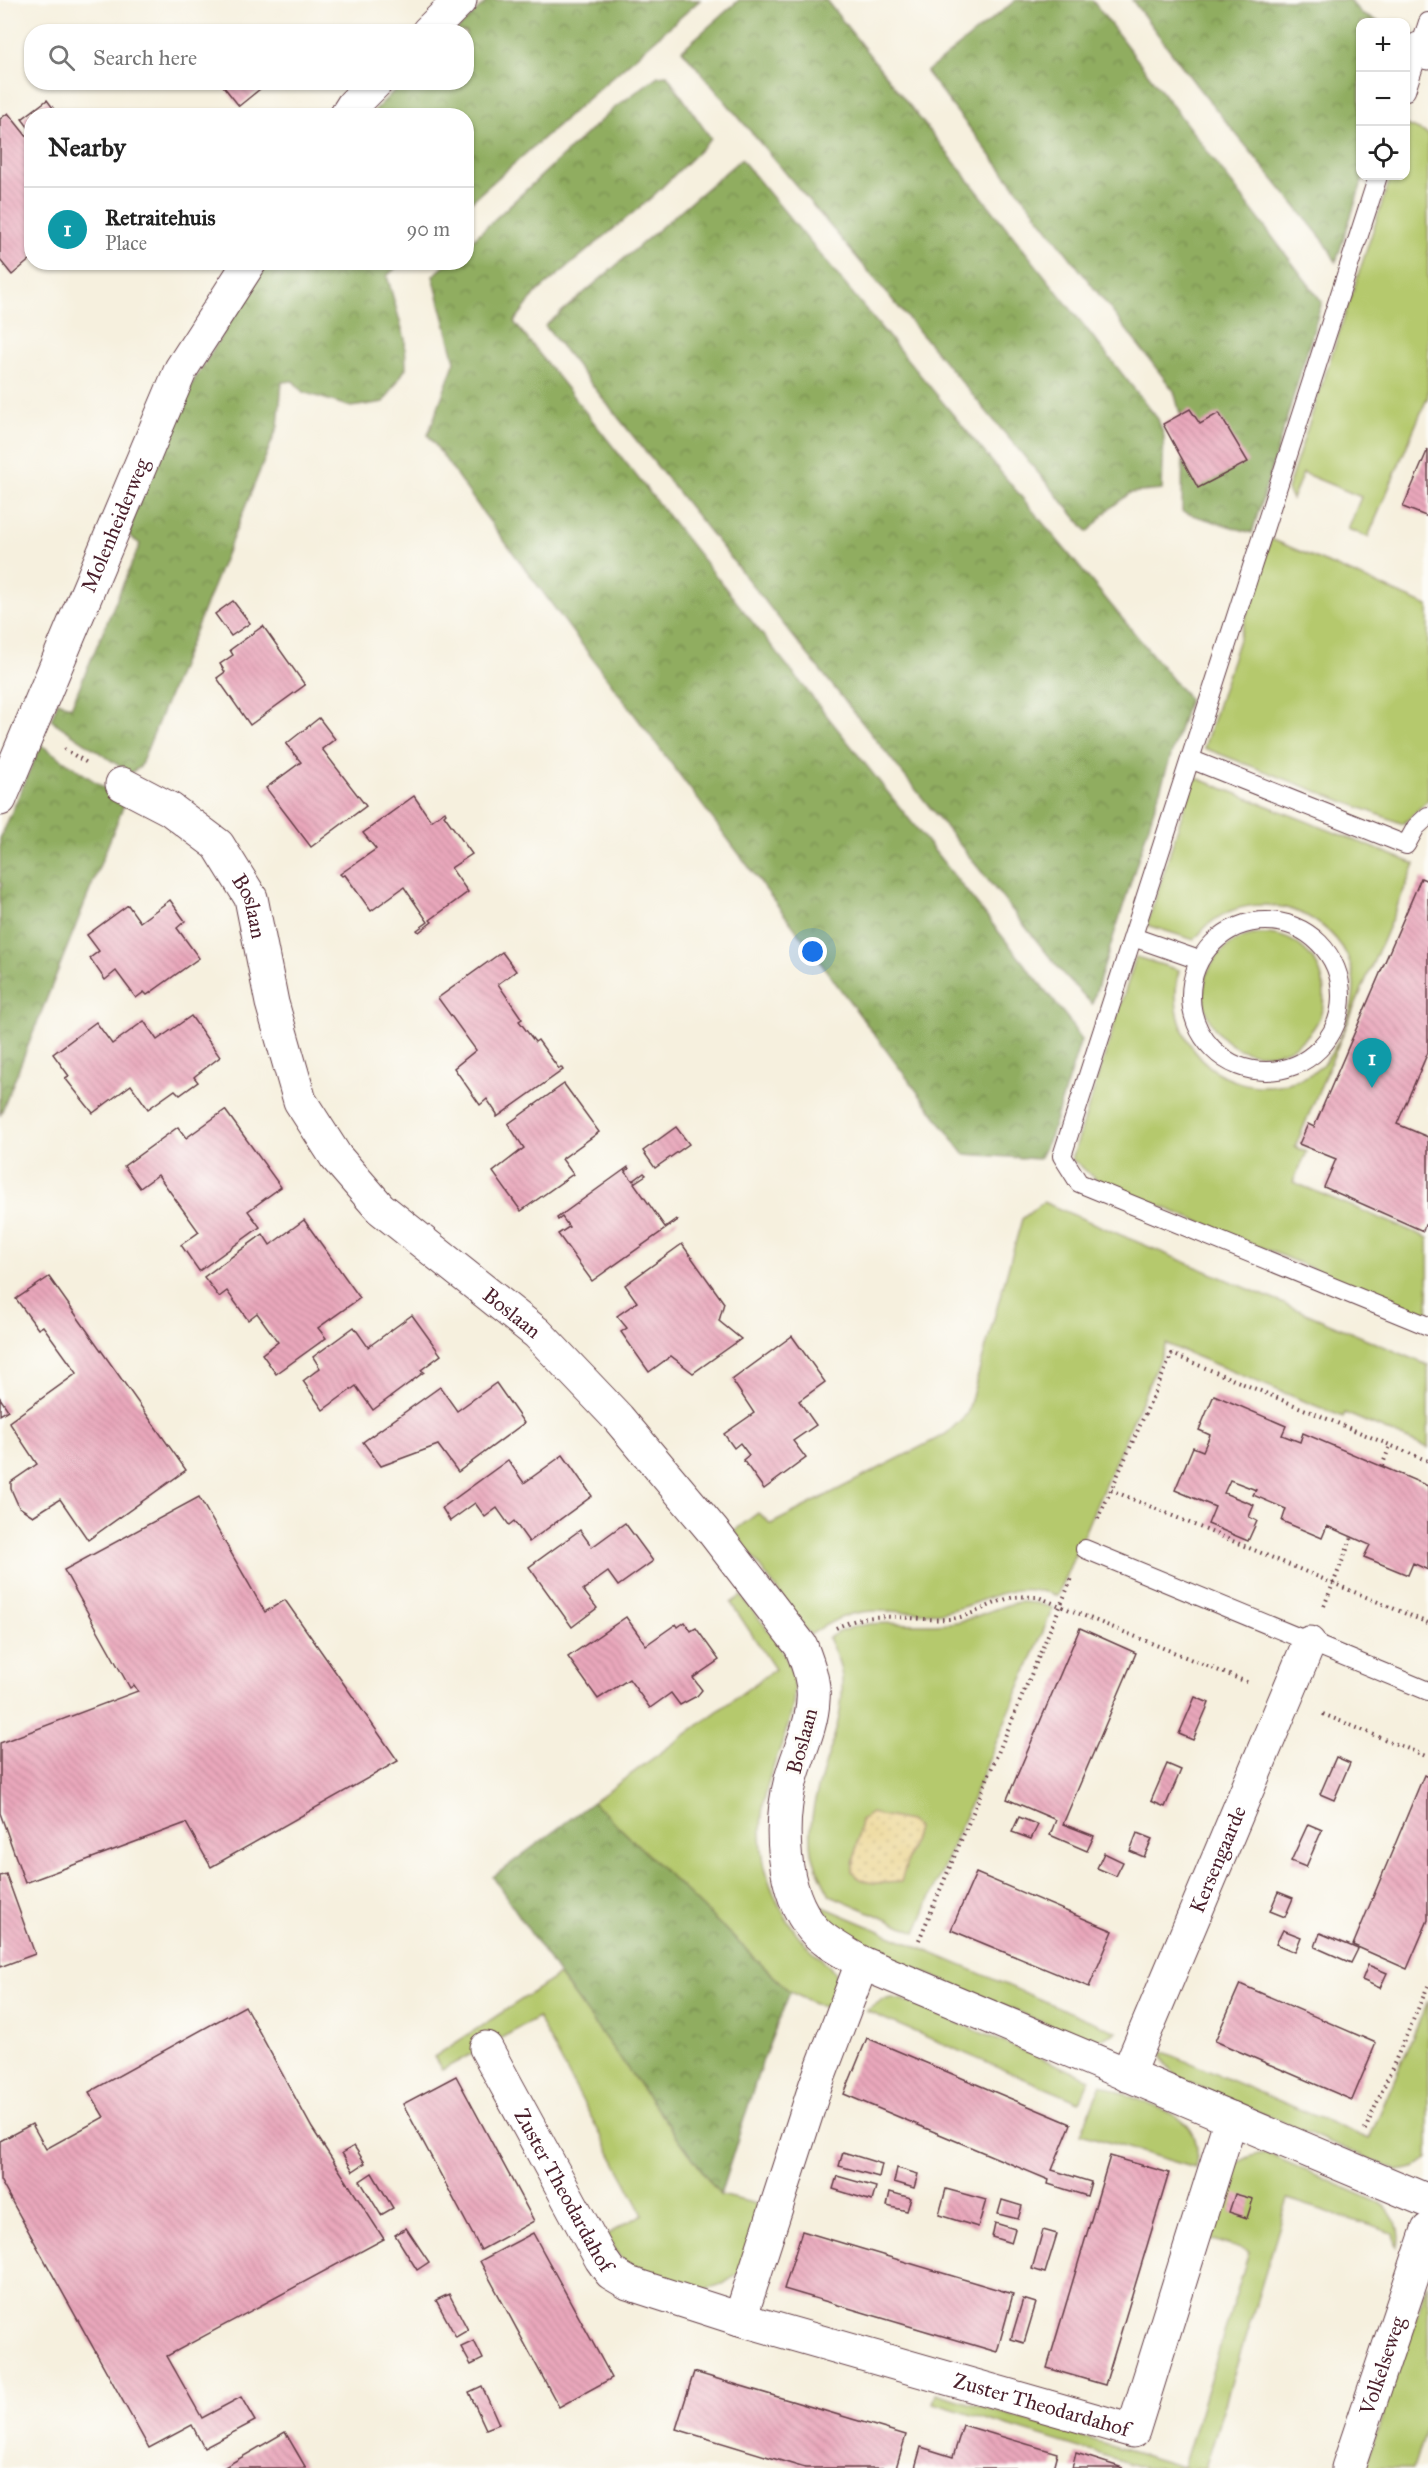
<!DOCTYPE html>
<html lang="en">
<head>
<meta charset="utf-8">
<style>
  :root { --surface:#fff; --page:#f6f6f6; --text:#222; --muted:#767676; --line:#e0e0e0; --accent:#2563eb }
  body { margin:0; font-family:"IM FELL Great Primer",serif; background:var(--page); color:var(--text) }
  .controls { position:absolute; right:18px; top:18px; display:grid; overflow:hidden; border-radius:12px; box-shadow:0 2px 4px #0004 }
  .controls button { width:54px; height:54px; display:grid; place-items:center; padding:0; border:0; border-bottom:2px solid var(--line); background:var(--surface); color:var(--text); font:30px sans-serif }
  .you { position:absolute; left:813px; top:952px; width:21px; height:21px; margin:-15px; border:4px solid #fff; border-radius:50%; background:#1a73e8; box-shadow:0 0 0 9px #1a73e833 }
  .badge { display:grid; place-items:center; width:39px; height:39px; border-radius:50%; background:var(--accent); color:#fff; font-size:20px; font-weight:700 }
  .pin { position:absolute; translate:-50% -50px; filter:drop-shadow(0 2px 3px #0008) }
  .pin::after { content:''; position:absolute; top:32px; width:21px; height:18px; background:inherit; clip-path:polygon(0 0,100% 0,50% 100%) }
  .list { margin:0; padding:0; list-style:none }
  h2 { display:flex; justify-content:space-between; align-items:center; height:78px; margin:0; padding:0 24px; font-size:26px }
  h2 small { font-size:20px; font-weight:400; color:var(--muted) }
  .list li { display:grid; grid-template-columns:39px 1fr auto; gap:18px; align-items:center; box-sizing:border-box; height:84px; padding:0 24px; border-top:2px solid var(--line) }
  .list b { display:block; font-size:22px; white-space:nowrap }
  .list p { margin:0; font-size:20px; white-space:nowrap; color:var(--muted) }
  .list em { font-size:20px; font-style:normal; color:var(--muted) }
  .icon { flex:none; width:33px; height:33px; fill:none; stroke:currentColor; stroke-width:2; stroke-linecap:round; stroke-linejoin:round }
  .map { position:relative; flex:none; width:1428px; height:2468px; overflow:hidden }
  .search { position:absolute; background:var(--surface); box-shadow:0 2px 4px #0004; left:24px; top:24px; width:450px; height:66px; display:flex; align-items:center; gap:15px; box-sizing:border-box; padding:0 21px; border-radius:24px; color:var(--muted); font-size:22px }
  .panel { position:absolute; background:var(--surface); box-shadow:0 2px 4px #0004; left:24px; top:108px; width:450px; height:162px; border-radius:24px }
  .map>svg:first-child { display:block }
  .green { fill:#b5c96d; stroke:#80744c; stroke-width:1.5 }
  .forest { fill:url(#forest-crowns); stroke:#6d6646; stroke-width:1.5 }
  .sand { fill:url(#sand-dots); stroke:#9c7c64; stroke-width:1.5 }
  .building { fill:url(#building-back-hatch) }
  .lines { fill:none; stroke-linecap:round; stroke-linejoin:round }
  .lane-casing { stroke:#643e46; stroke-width:20 }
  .street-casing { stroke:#643e46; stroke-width:35 }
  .path { stroke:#643e46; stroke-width:4; stroke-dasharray:1.5 4.5; stroke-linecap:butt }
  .lane { stroke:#fff; stroke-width:18 }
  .street { stroke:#fff; stroke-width:33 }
  .labels { text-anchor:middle; stroke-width:6; stroke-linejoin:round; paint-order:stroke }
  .street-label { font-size:21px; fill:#4a1f2b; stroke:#fdfcf7 }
</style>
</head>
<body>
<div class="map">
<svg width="1428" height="2468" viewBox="0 0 1428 2468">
  <defs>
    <pattern id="forest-crowns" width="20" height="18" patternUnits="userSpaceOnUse" patternTransform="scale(1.5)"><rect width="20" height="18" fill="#90ad60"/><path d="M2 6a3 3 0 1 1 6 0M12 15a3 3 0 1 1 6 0" fill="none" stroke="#788c4f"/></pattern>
    <pattern id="sand-dots" width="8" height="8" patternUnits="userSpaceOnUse" patternTransform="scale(1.5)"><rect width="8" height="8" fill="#eeda9e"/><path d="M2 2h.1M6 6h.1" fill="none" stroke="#cebb88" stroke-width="1.8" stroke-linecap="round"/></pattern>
    <pattern id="building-back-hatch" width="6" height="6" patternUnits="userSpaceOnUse" patternTransform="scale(1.5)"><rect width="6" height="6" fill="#e9a7bb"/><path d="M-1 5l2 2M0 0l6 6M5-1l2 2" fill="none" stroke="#c98fa1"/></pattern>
  </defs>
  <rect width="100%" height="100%" fill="#fdfcf7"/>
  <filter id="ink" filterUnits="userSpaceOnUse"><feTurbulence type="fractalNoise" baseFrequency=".0167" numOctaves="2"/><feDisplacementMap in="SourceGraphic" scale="12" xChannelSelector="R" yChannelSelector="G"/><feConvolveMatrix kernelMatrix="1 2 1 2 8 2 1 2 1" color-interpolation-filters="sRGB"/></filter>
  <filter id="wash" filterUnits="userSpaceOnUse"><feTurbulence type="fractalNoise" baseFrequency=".008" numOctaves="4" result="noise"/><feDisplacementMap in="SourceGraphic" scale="24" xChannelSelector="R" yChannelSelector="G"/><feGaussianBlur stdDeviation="1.35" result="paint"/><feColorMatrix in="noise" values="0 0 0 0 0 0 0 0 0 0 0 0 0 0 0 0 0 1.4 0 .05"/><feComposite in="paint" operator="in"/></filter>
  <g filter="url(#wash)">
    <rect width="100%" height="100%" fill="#f6f0de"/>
    <!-- green -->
    <g class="green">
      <path d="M1407,125l21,9v262l-60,141 -20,-8 13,-32 -58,-24 -11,26 -5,-9 104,-314h15z"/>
      <path d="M1271,539l157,67v194l-25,24 -199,-76z"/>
      <path d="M1194,777l221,87 -120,283 12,5 -14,30 135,56v78l-331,-136 -25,-21 64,-202 43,13c-17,67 39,131 109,113 11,-3 24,-8 32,-16 14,-13 23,-34 29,-52 9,-26 6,-54 -13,-76 -31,-36 -88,-47 -127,-15 -5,4 -10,11 -15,16l-47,-15z"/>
      <circle cx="1264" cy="994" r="60"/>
      <path d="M1043,1202l385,163v83l-83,-35 -2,4 -177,-73 -109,252c-46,-18 -67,6 -110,15 -10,3 -22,1 -32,1 -49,-1 -62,-6 -105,23l-76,-104 24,-18 13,11 175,-90 21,-20 55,-195z"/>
      <path d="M741,1596c16,21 37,43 47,67 16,38 -5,74 -17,110 -9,28 -13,60 -7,90 6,27 20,55 38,77 14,16 30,23 38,44l-10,26 -40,-18 -197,-190 182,-133 -44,-66z"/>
      <path d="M1019,1602l17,1 17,5 -137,324 -86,-37c-7,-13 -15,-28 -18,-43 -9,-60 33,-111 30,-171 0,-15 -7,-29 -14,-43 43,-26 81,-8 128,-16 22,-4 41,-16 63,-20z"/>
      <path d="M819,1905l298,127 -14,7 -18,1 -217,-91 -31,-22z"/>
      <path d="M559,1975l161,220 41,10 -18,65 -20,14 -18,5 -69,-21 -13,-7 -17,-26 37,-21 -105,-196 -96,52 -8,-13z"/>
      <path d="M892,1998l12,2 186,79 -11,23 -213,-91 16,-11z"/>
      <path d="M1428,2001v157c-8,10 -18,11 -30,13l-217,-92c-12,-7 -16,-14 -19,-28l207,88z"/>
      <path d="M1101,2084c16,7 32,13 48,20 33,13 55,24 46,64l-114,-34z"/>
      <path d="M1266,2153l118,52c12,12 17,24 14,42l-3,-2 -2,-12 -105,-34 -83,269h-60l-212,-65 3,-10 247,74 66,-215 -41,-14c12,-38 12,-81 58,-85z"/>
      <path d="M1428,2283v140l-15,45h-48z"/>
    </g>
    <!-- forest -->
    <g class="forest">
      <path d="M488,0h212l-233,205 -1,-89 -96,-1 32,-32 64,-1v-50l-10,-1z"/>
      <path d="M739,0h87l332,419 6,17 -2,54 -32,3 -22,17 -20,22 -406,-482z"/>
      <path d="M1016,0h76l230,302 -70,231 -70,-21 1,-87 -9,-34 -248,-319z"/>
      <path d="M1132,0h217l14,15 17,7h-20v154h4l-28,86 -12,-21 -124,-151z"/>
      <path d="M667,75l44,64 -59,58 -116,96 -22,29 554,697 13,21 -31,97 -11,22 -75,-5 -480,-640 -56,-79 27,-74 -22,-85 15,-13 18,-1 1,-17 146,-136 45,-33z"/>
      <path d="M741,159l448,540 -97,305 -28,-29 -519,-649z"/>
      <path d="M266,263h135l-14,13 18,63 1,29 -22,34 -33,5 -48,-15 -10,-11 -11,1 -4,44 -138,341 -10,6 -79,-53 7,-19 13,6 69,-163 -11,-8 15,-62 16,-38z"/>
      <path d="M41,745l84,57 -125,314v-227l2,-5 -2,-2v-43z"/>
      <path d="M593,1802l197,190 -29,73 -41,130 -161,-220 -66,-98z"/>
    </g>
    <!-- sand -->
    <path class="sand" d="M871,1813l38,8 8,7 -16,54c-17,1 -38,5 -49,-11l9,-51z"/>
    <g id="blocks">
      <!-- building -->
      <g class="building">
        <path d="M220,82h34l6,7 -21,17z"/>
        <path d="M47,100l12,16h-27v16l-10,-13z"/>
        <path d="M8,113l24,30v115l-20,17 -12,-15v-141z"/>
        <path d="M1190,409l10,15 19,-11 29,49 -50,26 -35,-64z"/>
        <path d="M1428,449v68l-25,-10z"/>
        <path d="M233,601l17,22 -19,13 -16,-22z"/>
        <path d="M263,626l42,59 -55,40 -33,-47 8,-6 -5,-8 13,-9 -3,-5z"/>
        <path d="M319,718l16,21 -13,10 44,57 -55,41 -45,-59 35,-26 -15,-18z"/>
        <path d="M414,796l17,25 14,-10 1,2 -2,2 28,39 -21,14 17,24 -38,28 2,2 -13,10 -2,-2 11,-8 -24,-35 -33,24 -26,-36 -3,1 -2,-2 36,-25 -13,-16z"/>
        <path d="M1421,878l7,3v171l-31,72 31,13v90l-3,-2 -2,6 -99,-44 12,-28 -37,-15 9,-20 6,3z"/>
        <path d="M170,900l15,21 -8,7 22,30 -52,37 -3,-3 -8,6 -20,-27 -11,9 -15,-22 9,-7 -12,-16 41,-30 12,17z"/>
        <path d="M502,952l14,19 -18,13 24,35 -3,2 16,21 3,-2 21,29 2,-2 2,3 -66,47v-3l-10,-15 -7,6 -26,-37 22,-18 -38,-52z"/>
        <path d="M191,1016l29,41 -25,19 -1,1 4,5 -18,13 -5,-5 -27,19 -17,-24 -38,28 -28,-35 4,-2 -16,-22 43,-32 16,22 32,-23 13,19z"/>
        <path d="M564,1084l35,48 -37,27 11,15 -52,37 -28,-39 31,-24 -16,-24z"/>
        <path d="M225,1110l56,77 -33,24 12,16 -61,44 -18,-26 18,-13 -41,-57 -18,13 -16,-22 54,-39 8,11z"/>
        <path d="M676,1127l13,17 -34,24 -12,-17z"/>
        <path d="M628,1167l1,2 -4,2 8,10 11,-8 2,2 -12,8 31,44 11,-8 2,1 -86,61 -34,-47 11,-7 -7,-10 -4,3 -1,-2z"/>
        <path d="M304,1220l56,78 -42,30 8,10 -50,36 -14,-20 16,-12 -21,-29 -9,7 -21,-29 -8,6 -15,-20 59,-43 7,11z"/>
        <path d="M682,1244l42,59 -5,18 22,18 -48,34 -22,-17 -22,16 -28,-40 6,-4 -10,-12 20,-14 -12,-17z"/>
        <path d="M49,1277l137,193 -98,70 -28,-41 -27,17 -14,-9 -8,-18v-7l26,-18 -28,-42 68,-49 -34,-47 -5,3 -22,-30z"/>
        <path d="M412,1315l29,40 -20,15 3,2 -51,38 -17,-24 -33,24 -20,-29 17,-13 -7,-11 41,-30 14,20z"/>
        <path d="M792,1336l33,46 -26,19 17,24 -23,16 13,17 -42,31 -21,-29 6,-5 -9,-12 -6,5 -10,-14 30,-21 -22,-33z"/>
        <path d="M496,1383l28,40 -66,49 -20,-27 -57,21 -18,-24 77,-55 17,24z"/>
        <path d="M1214,1395l72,31 -4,9 18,7 3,-9 125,53v84l-15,-7 -5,12 -44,-18 6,-12 -18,-8 -25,-11 -5,12 -40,-17 4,-12 -33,-14 3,-5 -26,-10 -6,13 30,12 -5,12 8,4 -9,20 -40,-17 7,-17 -40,-17 18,-43 10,4 7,-16 -11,-5z"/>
        <path d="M0,1398l8,12 -8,5z"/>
        <path d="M563,1455l29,41 -63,46 -15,-21 -5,4 -12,-17 -12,9 -10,-14 -25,18 -8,-13 66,-48 16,23z"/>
        <path d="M199,1497l66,115 20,-12 113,161 -187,106 -25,-44 -161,60 -25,-70v-70l138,-52 -4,-6 -4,3 -66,-118z"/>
        <path d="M625,1523l28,38 -35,25 -10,-14 -25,18 14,18 -25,19 -43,-60 51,-37 12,17z"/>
        <path d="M626,1617l20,28 30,-21 2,3 7,-5 6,9 5,-3 23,32 -26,18 9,12 -5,6 -17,9 -9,-12 -21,15 -21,-29 -31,20 -30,-42z"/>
        <path d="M1080,1628l56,25 -73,171 31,12 -7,15 -37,-16 6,-15 -49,-21z"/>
        <path d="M1195,1697l14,6 -16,37 -14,-6z"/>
        <path d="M1336,1757l14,6 -16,37 -14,-6z"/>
        <path d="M1167,1764l14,6 -16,37 -14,-6z"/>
        <path d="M1424,1775l4,2v143l-21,49 -54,-24z"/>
        <path d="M1019,1817l19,8 -7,14 -19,-7z"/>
        <path d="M1308,1824l14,6 -16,37 -15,-6z"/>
        <path d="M1137,1833l15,6 -8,18 -14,-6z"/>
        <path d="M1104,1853l19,9 -7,14 -19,-8z"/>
        <path d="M976,1873l137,58 -24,56 -138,-57z"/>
        <path d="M6,1874l29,80 -35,13v-91z"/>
        <path d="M1278,1892l15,6 -8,19 -15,-6z"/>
        <path d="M1283,1930l18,7 -6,15 -19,-8z"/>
        <path d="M1320,1933l38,16 -7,14 -36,-16z"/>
        <path d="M1368,1965l19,8 -7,15 -18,-8z"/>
        <path d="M1240,1984l136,59 -24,57 -137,-59z"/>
        <path d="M245,2006l67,122 72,111 -217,117 35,62 39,-21 14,24 -51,27 -12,-23 -43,23 -149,-268v-39l32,-17 14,25 58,-32 -15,-25z"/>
        <path d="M867,2038l204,86 -19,46 39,12 -4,14 -39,-12 1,-4 -205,-86z"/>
        <path d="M456,2076l78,145 -53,29 -78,-146z"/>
        <path d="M354,2146l11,17 -12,8 -11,-18z"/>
        <path d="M843,2152l39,12 -3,13 -40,-11z"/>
        <path d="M1110,2156l59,17 -64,212 -58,-17z"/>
        <path d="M897,2168l21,6 -4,14 -20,-6z"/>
        <path d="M372,2173l21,35 -12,7 -21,-34z"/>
        <path d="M837,2176l39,11 -4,14 -39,-12z"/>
        <path d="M946,2189l40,11 -8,27 -39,-12z"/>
        <path d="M890,2192l21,6 -4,13 -20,-5z"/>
        <path d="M1235,2194l18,5 -6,19 -18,-6z"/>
        <path d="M1002,2200l20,6 -4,13 -20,-5z"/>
        <path d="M995,2223l20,6 -4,14 -19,-6z"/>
        <path d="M406,2228l23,34 -12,8 -22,-35z"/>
        <path d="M1043,2230l14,4 -12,39 -13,-4z"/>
        <path d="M802,2231l211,63 -16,58 -213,-63z"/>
        <path d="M533,2233l79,145 -53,29 -79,-146z"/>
        <path d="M449,2294l19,36 -12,7 -20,-37z"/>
        <path d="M1023,2299l13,4 -12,40 -13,-4z"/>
        <path d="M474,2341l9,18 -12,6 -10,-18z"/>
        <path d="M694,2372l212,63 -10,33h-91l-129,-39z"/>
        <path d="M482,2386l17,38 -13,5 -17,-37z"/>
        <path d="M963,2425l94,28 -4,15h-138l6,-21 32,10z"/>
        <path d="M285,2432l21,36h-83z"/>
        <path d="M1076,2453l47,15h-51z"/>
      </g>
    </g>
  </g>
  <g filter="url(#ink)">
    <use href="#blocks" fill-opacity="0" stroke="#643e46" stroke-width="1.5"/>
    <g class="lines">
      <!-- lane casing -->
      <g class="lane-casing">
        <g id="lane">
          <path d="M1406,91l22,-69"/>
          <path d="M1378,176l-316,980 17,27 349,143"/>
          <path d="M1190,759l216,86 10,-18 12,-11"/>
          <circle cx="1266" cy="996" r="75"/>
          <path d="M1133,937l66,23"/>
          <path d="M1085,1549l343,142"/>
        </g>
      </g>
      <!-- street casing -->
      <g class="street-casing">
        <g id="street">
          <path d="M428,32l32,-32"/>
          <path d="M1419,49l9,4"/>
          <path d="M346,116l7,-11 23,-23"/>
          <path id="s1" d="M122,784l48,25 48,36 33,53 21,105 28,98 36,56 44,51 157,125 81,85 94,112 89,116c6,16 14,36 12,54 -1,27 -15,53 -22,79 -12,45 -10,112 22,150 12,14 33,24 49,34l566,238"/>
          <path id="s2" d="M0,799l181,-430 69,-107"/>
          <path id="s3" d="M862,1963l-46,121 -76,235 393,112 98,-313"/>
          <path id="s4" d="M486,2048l115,211 10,14 17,10 112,36"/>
          <path id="s5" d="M1127,2075l182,-432"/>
          <path id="s6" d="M1348,2468l80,-238"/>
        </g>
      </g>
      <!-- path -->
      <g class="path">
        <path d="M64,749l25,15"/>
        <path d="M1382,1466l8,-20"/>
        <path d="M1111,1490l317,133"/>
        <path d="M1098,1519l74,-165 256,107"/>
        <path d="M1324,1606l28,-69"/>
        <path d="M836,1628c40,-21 72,-6 113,-9 24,-2 43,-18 66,-22 7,-1 16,0 23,0l211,86"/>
        <path d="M1323,1714l105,43"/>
        <path d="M919,1940l153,-362"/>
        <path d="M1365,2130l63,-144"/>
      </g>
      <!-- lane -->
      <use href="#lane" class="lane"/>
      <!-- street -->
      <use href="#street" class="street"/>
    </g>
  </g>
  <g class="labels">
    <!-- street labels -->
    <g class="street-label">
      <text dy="7" stroke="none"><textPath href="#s2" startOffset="297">Molenheiderweg</textPath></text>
      <text dy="7" stroke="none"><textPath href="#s1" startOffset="184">Boslaan</textPath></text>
      <text dy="7" stroke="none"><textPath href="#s1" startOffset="688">Boslaan</textPath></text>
      <text transform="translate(802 1741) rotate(-75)" y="7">Boslaan</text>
      <text dy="7" stroke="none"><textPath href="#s5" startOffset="234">Kersengaarde</textPath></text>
      <text dy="7" stroke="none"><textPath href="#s4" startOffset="162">Zuster Theodardahof</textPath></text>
      <text dy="7" stroke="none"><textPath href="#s6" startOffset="108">Volkelseweg</textPath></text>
      <text dy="7" stroke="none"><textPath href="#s3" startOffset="690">Zuster Theodardahof</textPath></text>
    </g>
  </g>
</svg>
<div class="controls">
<button>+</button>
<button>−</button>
<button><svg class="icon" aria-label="locate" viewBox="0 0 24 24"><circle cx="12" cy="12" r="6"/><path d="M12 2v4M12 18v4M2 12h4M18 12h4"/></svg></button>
</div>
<div class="you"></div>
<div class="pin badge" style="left:1372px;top:1088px;background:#0f9aa8">1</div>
<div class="search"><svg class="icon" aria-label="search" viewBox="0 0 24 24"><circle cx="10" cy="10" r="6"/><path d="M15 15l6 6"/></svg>Search here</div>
<section class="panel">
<h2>Nearby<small></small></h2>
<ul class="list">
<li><span class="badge" style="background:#0f9aa8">1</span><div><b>Retraitehuis</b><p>Place</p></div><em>90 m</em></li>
</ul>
</section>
</div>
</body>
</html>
